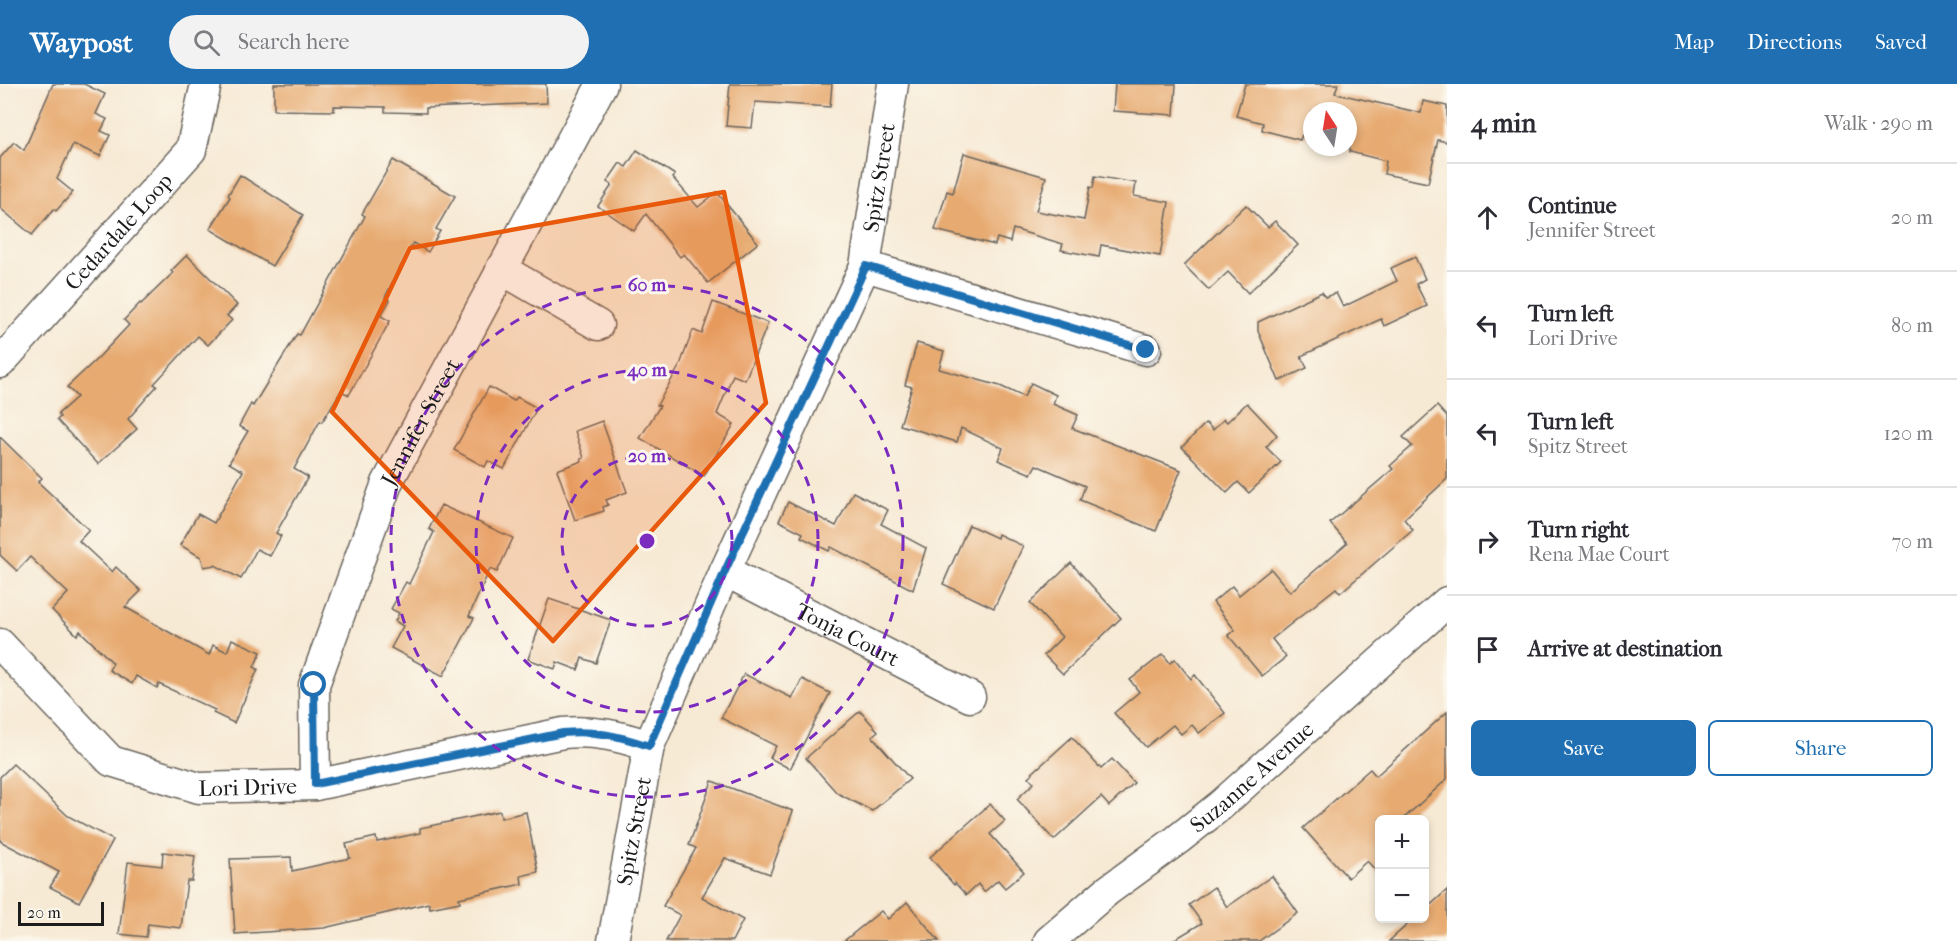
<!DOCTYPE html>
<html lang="en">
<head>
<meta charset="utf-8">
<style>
  :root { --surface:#fff; --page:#f2f2f3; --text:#2b2b33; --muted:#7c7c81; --line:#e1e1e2; --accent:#1f6fb2 }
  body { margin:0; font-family:"IM FELL French Canon",serif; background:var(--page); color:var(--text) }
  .controls { position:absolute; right:18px; bottom:18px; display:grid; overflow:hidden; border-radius:9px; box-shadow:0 3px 9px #0003 }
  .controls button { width:54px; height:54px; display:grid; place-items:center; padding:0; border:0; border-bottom:2px solid var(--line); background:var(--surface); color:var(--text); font:30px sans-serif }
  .compass { position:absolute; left:1303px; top:18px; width:54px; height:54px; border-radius:50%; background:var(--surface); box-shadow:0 3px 9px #0003; rotate:348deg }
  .scale { position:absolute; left:18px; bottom:15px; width:86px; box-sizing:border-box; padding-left:6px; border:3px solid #1c1c1c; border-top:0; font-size:16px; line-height:21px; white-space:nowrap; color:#1c1c1c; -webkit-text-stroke:4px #fbf7ec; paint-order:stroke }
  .stop { position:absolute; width:18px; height:18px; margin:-14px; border:4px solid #1f6fb2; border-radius:50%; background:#fff }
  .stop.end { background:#1f6fb2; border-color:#fff; box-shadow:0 2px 6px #0008 }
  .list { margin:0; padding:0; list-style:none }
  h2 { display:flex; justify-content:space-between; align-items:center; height:78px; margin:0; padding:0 24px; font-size:26px }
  h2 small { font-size:20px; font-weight:400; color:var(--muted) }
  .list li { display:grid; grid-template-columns:39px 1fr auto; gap:18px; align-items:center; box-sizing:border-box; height:108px; padding:0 24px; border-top:2px solid var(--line) }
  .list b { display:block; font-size:22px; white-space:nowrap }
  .list p { margin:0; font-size:20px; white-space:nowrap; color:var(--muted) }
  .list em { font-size:20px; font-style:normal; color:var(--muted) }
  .actions { display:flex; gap:12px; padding:18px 24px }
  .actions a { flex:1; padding:14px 0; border:2px solid var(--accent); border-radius:9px; text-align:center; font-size:21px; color:var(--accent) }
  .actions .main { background:var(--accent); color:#fff }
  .icon { flex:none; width:33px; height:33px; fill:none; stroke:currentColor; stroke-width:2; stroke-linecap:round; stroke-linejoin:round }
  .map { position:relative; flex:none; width:1447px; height:857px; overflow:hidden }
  header { display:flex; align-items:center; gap:36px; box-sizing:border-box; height:84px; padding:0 30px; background:var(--accent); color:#fff }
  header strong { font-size:28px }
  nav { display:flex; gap:33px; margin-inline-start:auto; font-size:21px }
  .search { width:420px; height:54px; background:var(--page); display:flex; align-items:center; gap:15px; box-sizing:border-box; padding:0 21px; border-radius:33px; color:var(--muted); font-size:22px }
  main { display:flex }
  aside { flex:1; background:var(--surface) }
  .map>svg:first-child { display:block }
  .building { fill:#e7aa71 }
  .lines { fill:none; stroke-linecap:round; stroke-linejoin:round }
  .minor-casing { stroke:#69645d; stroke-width:33 }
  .minor { stroke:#fff; stroke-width:30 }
  .route { stroke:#1f6fb2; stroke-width:8 }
  .marked { fill:#e8590c; fill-opacity:0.2; stroke:#e8590c; stroke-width:4.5; stroke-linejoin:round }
  .ring { fill:none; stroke:#7b2cbf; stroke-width:3; stroke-dasharray:10 8 }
  .labels { text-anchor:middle; stroke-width:6; stroke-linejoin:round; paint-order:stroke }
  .street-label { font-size:22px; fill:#1c1c1c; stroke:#fbf7ec }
  .centre { fill:#7b2cbf; stroke:#fbf7ec; stroke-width:3 }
  .ring-label { font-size:18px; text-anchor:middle; font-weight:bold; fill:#7b2cbf; stroke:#fbf7ec; stroke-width:6; stroke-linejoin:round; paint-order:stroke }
</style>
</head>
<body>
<header>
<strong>Waypost</strong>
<div class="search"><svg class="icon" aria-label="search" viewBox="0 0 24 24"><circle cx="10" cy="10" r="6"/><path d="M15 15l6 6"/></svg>Search here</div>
<nav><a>Map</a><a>Directions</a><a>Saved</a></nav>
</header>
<main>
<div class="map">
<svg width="1447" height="857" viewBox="0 0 1447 857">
  <rect width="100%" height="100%" fill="#fbf7ec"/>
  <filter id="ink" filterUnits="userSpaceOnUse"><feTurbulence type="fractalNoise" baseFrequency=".0167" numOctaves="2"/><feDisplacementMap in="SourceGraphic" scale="12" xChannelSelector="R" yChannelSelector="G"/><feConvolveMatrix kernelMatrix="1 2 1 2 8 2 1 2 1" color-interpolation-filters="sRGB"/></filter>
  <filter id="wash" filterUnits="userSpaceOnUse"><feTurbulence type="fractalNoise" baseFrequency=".008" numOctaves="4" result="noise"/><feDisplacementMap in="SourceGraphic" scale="24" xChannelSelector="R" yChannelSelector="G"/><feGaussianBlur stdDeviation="1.35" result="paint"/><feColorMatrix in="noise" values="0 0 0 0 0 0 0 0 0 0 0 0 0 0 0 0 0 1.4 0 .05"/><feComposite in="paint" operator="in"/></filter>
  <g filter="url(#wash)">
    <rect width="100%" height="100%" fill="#f7ead5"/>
    <g id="blocks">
      <!-- building -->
      <g class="building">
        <path d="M53,0h31l21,10 -9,20 11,5 -6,12 9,4 -10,21 -27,-12 -16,35 16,13 -17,19 -2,-2 -22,26 -32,-27v-50l14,-16 10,8z"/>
        <path d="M274,0h272l1,19 -121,5v5l-41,-1v-5l-51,-1v5l-60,-1z"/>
        <path d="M730,0h102l-2,23 -75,-5 -3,26 -26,-2z"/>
        <path d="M1115,0h61l-2,31 -61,-4z"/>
        <path d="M1245,0h93l-3,9 86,20 2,-12 24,5v36l-9,-2 -10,43 -44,-9 2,-13 -36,-9 -2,-41h-36v27l-10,-3 -2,5 -38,-10 1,-7 -27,-7z"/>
        <path d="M637,66l38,25 -2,3 25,29 19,-15 41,51 -50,40 -24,-29 -4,3 -34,-43 -12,17 -36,-25 14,-21 -5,-3 13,-19 6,4z"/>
        <path d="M964,69l82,24 -10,34 48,9 6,-33 3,1 2,-12 41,7 -2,13 35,6 -9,54 -59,-11 -2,12 -38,-7 2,-6 -50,-15 -3,13 -13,-4 -2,7 -60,-15 12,-39 6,2z"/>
        <path d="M393,76l62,36 -19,33 4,2 -12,21 -15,-9 -28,54 5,3 -9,16 9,5 -41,74 -8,-4 -19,31 -2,-1 -26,48 14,8 -32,56 5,3 -11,20 -13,-7 -16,30 -26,-14 -11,2 -3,-10 -21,-12 18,-31 16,9 29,-52 -14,-8 19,-32 -9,-5 12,-22 2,2 44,-72 3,1 65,-119 -3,-2z"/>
        <path d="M240,91l63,40 -31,51 -62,-37 20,-32 -2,-2z"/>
        <path d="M1246,121l22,22 7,-6 23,24 -50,48 -20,-21 -19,18 -25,-25z"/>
        <path d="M187,171l50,50 -10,11 5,4 -24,25 -10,-9 -44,48 3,2 -29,33 9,10 -39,35 -41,-44 3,-3 -2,-3 19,-17 -10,-10 31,-29 31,-33 -5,-5 16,-17 1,1 32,-31 -2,-2z"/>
        <path d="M1415,173l10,22 -9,5 11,22 -43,20 -3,-7 -80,37 6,12 -28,13 -21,-50v-9l64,-30 3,5 11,-4 7,14 54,-26 -6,-13z"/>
        <path d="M713,218l55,21 -23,57 -12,-5 -16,39 17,10 -30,52 -64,-38 20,-32 -3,-1 23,-40 13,-35 9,4z"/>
        <path d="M917,259l27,8 -5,18 61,17 24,11 7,-14 25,12 -3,9 25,11 -6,13 109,42 -25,61 -76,-31 5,-14 -49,-21 -5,9 -33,-14 5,-12 -42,-20 -4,14 -57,-17 12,-38 -7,-2z"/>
        <path d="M489,303l25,14 3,-4 20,11 -33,61 -16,-8 -3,6 -31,-17z"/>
        <path d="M1247,319l30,32 -11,12 15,15 -32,31 -11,-11 -11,11 -45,-46 24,-24 7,7 11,-11 3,3z"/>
        <path d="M1437,322l10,11v62l-43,40 9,11 -73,63 -4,-5 -64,51 14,18 -24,19 -34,-41 7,-5 -22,-28 19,-16 7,9 32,-26 19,23 57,-49 -17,-20 63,-54 -3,-3 22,-20 -9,-9z"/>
        <path d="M602,337l25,71 -21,8 2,5 -5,2 1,4 -29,9 -18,-50 25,-9 -1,-2 3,-1 -9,-27z"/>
        <path d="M0,353l42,41 -4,4 51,48 -10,11 33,31 4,-5 25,24 -16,16 84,48 4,-10 14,7 5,-13 29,13 -7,15 4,2 -24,54 -21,-10 2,-3 -56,-26 -2,4 -21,-12 -4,8 -23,-14 4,-7 -33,-32 -3,4 -25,-25 16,-17 -38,-36 -13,14 -17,-16z"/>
        <path d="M853,408l35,18 -7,14 45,24 -13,42 -82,-43 -2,4 -28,-14 2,-4 -24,-12 9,-19 48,24z"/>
        <path d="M441,421l72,33 -16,34 -7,-3 -21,47 5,2 -31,58 -52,-28 12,-22 -8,-5 4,-8 -8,-4 15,-27 3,2 25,-52 -5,-3z"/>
        <path d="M969,441l28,13 1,-4 25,12 -29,62 -51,-24z"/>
        <path d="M1071,479l50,55 -58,56 -19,-19 18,-18 -32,-34z"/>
        <path d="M549,515l62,21 -15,43 -14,-5 -4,12 -21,-8 -2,7 -27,-10z"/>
        <path d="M1163,570l7,9 5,-4 16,20 4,-4 30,38 -26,20 -7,-8 -11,9 -8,-9 -27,22 -32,-34 25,-21 -9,-12z"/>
        <path d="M744,590l48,24 10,-19 28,14 -40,76 -20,-11 6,-12 -55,-28z"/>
        <path d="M860,627l18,20 -6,5 38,43 -38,32 -35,-18 -31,-35z"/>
        <path d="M1447,628v67l-44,40h-23v56l-13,-14 -19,17 -45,-50 67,-59 6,7z"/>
        <path d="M1072,653l29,32 11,-10 22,24 -25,23 -8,-9 -47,43 -37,-41 17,-16 -6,-6z"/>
        <path d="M13,680l55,52 45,24 -34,62 -29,-15 9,-15 -59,-31v-64z"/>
        <path d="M712,697l81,30 -23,63 -45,-16 -23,39 41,23 -11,21h-66l14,-26 -17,-9 33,-58 -7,-3z"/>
        <path d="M990,720l15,17 -15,13 34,38 -19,16 -7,-8 -14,12 -6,-8 -12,11 -11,-12 -1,2 -24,-28z"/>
        <path d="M500,727l1,7 25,-6 12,60 -17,4 1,8 -63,14 1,4 -30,6 -1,-5 -105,25 -89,6 -5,-75 61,-2 1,14 58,-13 -4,-14 30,-7 1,5 43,-9v-5z"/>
        <path d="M163,768l32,4 -3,25h-5l-6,47 -33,-4 -2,13 -27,-3 9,-72 34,4z"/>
        <path d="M1272,792l26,37 -39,28h-87l30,-18 -13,-18 25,-18 13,20z"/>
        <path d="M1447,806v51h-58l26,-23h10v-8z"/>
        <path d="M907,818l32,39h-95l37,-30 7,8z"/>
      </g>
    </g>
  </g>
  <g filter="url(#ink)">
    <use href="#blocks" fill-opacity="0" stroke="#69645d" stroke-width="1.5"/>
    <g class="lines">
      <!-- minor casing -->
      <g class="minor-casing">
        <g id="minor">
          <path d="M865,182l281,84"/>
          <path d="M501,185l97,56"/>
          <path id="s1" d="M0,279l191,-213 15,-66"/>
          <path id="s2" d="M725,487l245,126"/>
          <path id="s3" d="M0,560l111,117 88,27 116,-3 248,-52c31,-3 57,3 86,13"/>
          <path id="s4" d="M315,701l-1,-100 73,-202 215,-399"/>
          <path id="s5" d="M613,857l36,-195 76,-175 140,-305 28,-182"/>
          <path id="s6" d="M1049,857l58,-50 70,-51 44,-35 226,-203"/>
        </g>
      </g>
      <!-- minor -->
      <use href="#minor" class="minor"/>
    </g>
  </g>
  <g class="lines" filter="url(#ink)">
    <!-- route -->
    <path class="route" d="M314,601l1,99 248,-51c31,-3 57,3 86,13l76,-175 141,-305 280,84"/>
  </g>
  <!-- marked area -->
  <path class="marked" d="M724,108l42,211 -213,238 -221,-229 78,-164z"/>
  <!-- distance rings -->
  <g class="ring">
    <circle cx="647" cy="457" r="85"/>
    <circle cx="647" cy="457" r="171"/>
    <circle cx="647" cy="457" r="256"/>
  </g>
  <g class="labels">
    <!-- street labels -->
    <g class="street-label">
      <text dy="8" stroke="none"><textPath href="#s5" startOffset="814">Spitz Street</textPath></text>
      <text dy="8" stroke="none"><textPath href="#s1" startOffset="177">Cedardale Loop</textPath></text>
      <text dy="8" stroke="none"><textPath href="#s4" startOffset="384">Jennifer Street</textPath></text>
      <text dy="8" stroke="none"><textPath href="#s2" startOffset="138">Tonja Court</textPath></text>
      <text dy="8" stroke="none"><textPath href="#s6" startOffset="261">Suzanne Avenue</textPath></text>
      <text dy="8" stroke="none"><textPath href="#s3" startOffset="302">Lori Drive</textPath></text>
      <text dy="8" stroke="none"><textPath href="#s5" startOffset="112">Spitz Street</textPath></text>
    </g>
  </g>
  <circle cx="647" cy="457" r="9" class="centre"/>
  <g class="ring-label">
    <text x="647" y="207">60 m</text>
    <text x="647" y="292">40 m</text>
    <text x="647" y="378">20 m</text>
  </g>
</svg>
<div class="controls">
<button>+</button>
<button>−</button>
</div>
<svg class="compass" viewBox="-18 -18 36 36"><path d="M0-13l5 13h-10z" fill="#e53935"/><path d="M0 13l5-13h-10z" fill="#7c7c81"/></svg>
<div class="scale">20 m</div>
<div class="stop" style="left:314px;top:601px"></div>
<div class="stop end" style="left:1146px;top:266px"></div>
</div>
<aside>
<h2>4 min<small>Walk · 290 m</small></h2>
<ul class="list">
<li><svg class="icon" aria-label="ahead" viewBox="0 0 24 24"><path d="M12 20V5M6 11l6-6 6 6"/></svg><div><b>Continue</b><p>Jennifer Street</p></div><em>20 m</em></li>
<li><svg class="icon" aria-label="left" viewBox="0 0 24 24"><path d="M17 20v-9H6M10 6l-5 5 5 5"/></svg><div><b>Turn left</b><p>Lori Drive</p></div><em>80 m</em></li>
<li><svg class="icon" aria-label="left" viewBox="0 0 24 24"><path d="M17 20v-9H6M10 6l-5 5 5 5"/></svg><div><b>Turn left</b><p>Spitz Street</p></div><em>120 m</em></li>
<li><svg class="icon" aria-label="right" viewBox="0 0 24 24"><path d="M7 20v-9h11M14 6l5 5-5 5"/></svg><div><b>Turn right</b><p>Rena Mae Court</p></div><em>70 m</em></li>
<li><svg class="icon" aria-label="arrive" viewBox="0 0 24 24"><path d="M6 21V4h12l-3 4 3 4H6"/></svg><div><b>Arrive at destination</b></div></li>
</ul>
<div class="actions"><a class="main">Save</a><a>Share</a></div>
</aside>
</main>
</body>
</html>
